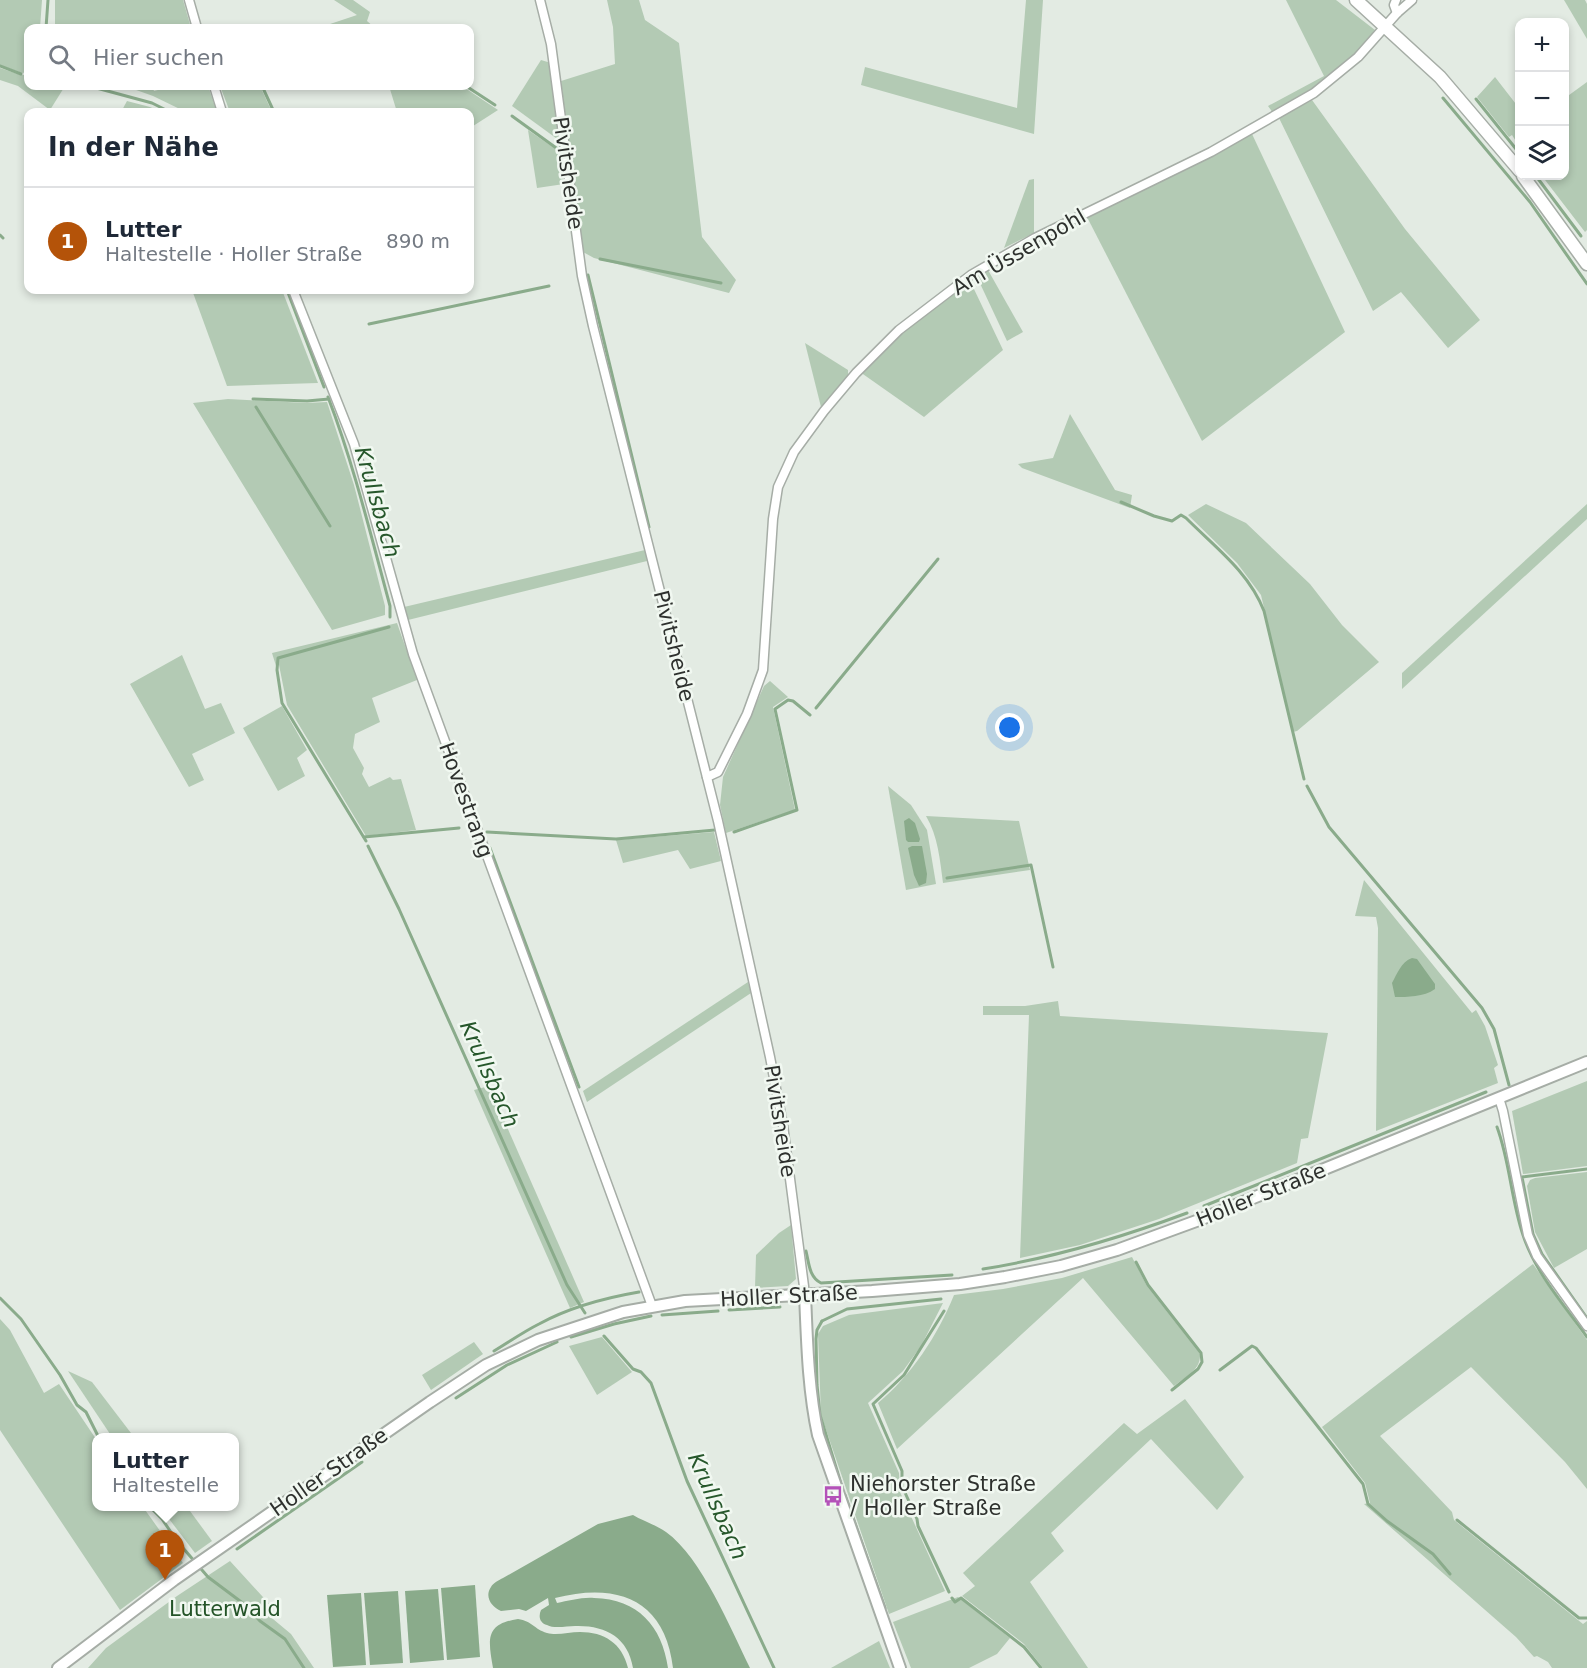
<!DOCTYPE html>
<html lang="de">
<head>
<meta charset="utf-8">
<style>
  :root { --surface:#fff; --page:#f6f6f7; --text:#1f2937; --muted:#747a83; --line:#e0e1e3; --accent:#b45309 }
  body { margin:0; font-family:"DejaVu Sans",sans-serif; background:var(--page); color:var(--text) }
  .controls { position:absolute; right:18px; top:18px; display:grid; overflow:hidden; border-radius:12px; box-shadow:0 3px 9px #0003 }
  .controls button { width:54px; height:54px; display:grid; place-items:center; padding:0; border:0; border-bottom:2px solid var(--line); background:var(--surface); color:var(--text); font:30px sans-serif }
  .you { position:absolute; left:1010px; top:728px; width:21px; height:21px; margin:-15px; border:4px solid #fff; border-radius:50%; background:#1a73e8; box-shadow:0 0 0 9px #1a73e833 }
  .badge { display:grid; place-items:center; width:39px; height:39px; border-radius:50%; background:var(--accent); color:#fff; font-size:20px; font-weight:700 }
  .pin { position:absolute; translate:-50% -50px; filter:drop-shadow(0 2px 3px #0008) }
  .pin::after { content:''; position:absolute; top:32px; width:21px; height:18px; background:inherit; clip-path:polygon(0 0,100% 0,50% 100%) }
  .popup { position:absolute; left:92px; top:1433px; width:147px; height:78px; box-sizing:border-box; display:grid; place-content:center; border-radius:12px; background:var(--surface); filter:drop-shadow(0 2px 4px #0005); font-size:20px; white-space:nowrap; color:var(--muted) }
  .popup b { font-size:22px; color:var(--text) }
  .popup::after { content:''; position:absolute; left:50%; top:100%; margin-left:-12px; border:12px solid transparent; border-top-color:var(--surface) }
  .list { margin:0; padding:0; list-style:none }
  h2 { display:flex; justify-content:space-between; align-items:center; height:78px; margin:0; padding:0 24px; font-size:26px }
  h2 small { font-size:20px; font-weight:400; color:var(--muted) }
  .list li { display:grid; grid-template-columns:39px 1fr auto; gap:18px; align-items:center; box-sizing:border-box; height:108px; padding:0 24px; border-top:2px solid var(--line) }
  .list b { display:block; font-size:22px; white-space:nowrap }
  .list p { margin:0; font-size:20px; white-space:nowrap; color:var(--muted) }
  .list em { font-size:20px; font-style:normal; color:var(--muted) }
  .icon { flex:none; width:33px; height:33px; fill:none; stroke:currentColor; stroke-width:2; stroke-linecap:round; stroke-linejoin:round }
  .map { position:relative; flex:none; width:1587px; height:1668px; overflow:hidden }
  .search { position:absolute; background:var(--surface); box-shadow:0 3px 9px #0003; left:24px; top:24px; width:450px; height:66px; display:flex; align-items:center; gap:15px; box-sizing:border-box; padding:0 21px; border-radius:12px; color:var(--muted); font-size:22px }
  .panel { position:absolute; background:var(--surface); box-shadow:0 3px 9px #0003; left:24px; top:108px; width:450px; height:186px; border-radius:12px }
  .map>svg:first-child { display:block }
  .green { fill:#b3cab4 }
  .water { fill:#8aab8b }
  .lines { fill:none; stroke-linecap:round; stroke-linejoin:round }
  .stream { stroke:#8aab8b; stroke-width:3 }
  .minor-casing { stroke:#a6ada6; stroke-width:11 }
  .tertiary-casing { stroke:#a6ada6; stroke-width:14 }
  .secondary-casing { stroke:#a6ada6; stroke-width:15 }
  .minor { stroke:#fff; stroke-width:8 }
  .tertiary { stroke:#fff; stroke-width:10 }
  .secondary { stroke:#fff; stroke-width:12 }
  .labels { text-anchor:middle; stroke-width:5; stroke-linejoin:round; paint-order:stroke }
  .street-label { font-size:21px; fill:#2e312e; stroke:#f1f8f1 }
  .poi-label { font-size:21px; fill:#2e312e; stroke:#f1f8f1; text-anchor:start }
  .park-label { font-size:21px; fill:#235327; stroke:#f1f8f1 }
  .water-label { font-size:22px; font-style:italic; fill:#26572b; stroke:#f1f8f1 }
</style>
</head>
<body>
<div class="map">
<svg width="1587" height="1668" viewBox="0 0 1587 1668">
  <rect width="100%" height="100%" fill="#e3ebe3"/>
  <!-- green -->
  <g class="green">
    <path d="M0,0h42l-2,28h-12v44l-6,1 -22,-8z"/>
    <path d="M55,0h128l8,28h-136z"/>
    <path d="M334,0h19l17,12 -3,9 8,7h-57l39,-13z"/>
    <path d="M607,0h32l6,20 34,23 23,194 34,43 -7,13 -135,-35 -11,-6 -22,-171 54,-17 -2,-37z"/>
    <path d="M1026,0h17l-9,134 -173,-49 4,-18 152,41z"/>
    <path d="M1286,0h50l39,30 -19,24 -34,31 -49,28 -5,-7 56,-30z"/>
    <path d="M1564,0h21l2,4v35z"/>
    <path d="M541,60l10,3 9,78 -48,-35z"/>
    <path d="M0,68l21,7h7v11h37l-15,24 -32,-24 -18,-6z"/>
    <path d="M1495,77l24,31v38l-7,-11 -3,2 -32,-40z"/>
    <path d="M1587,82v148l-2,2 -43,-56h22l1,-78z"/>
    <path d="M125,86h27l2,5 19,-5h35l9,26h-31l-33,-16z"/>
    <path d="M220,86h40l12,26h-42z"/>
    <path d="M389,86h73l36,24 -28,18v-16h-73z"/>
    <path d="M1312,100l93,129 75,91 -32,28 -47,-56 -28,19 -94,-193z"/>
    <path d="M127,101l23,6 11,5h-40z"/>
    <path d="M528,130l32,22 4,32 -27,4z"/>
    <path d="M1252,134l93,198 -143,109 -115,-224z"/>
    <path d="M1034,179v54l-30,15 25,-68z"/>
    <path d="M988,270l35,62 -16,9 -30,-64z"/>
    <path d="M967,285l6,2 30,63 -79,67 -64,-45 42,-40z"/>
    <path d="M192,290h90l36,93 -91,3z"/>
    <path d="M805,343l43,27v7l-27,30z"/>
    <path d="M228,399l78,4 21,-1 27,83 31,121v9l-53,15 -139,-227z"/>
    <path d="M1070,414l45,76 17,5 -2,13 -108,-40 -4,-4 35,-6z"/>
    <path d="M1206,504l40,19 64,61 32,41 37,37 -82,69 -4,1 -32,-137 -24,-32 -49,-48z"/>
    <path d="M1587,504v15l-185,170v-16z"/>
    <path d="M645,550l2,11 -239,59 -4,-13z"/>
    <path d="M397,623l20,57 -45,18 8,24 -25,12 -2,14 11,20 -2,6 7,13 21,-10 3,3 8,-1 15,51 -50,6 -79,-131 -8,-40 -3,1 -4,-13z"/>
    <path d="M182,655l23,54 16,-6 14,30 -43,21 12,26 -15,7 -59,-103z"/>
    <path d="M770,681l18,16 -15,10 22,103 -69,23 -6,-28 3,-28 41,-91z"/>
    <path d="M282,706l25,44 -10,8 8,18 -27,15 -35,-63z"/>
    <path d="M888,786l23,19 16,25 9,54 -30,6z"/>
    <path d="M926,816l93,5 11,49 -87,13c-3,-23 -5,-47 -17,-67z"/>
    <path d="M714,832l7,29 -31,8 -12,-19 -55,13 -7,-23z"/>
    <path d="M1364,880l108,133 4,-3 9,16 13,39 -4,3 4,15 -122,48 2,-203 -2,-11 -21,-1z"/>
    <path d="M748,982l3,11 -164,109 -4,-11z"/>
    <path d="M1058,1001l2,15 268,17 -20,105 -7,1 -4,24 -138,56 -79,26 -60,13 9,-243h-46v-9h42z"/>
    <path d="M1587,1081v85l-64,8 -11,-63z"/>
    <path d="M489,1086l95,216 -14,6 -96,-218z"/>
    <path d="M1587,1172v77l-33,19 -19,-36 -8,-46 3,-6 5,-2z"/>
    <path d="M791,1225l5,54 -8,7 -33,2 1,-33 23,-22z"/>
    <path d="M1132,1257l15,29 53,68c1,16 -15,23 -26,32l-91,-108 -186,171 -19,-46c33,-27 60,-68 76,-108l49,-6 59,-11z"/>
    <path d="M1533,1264l54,76v149l-22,-27 -94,-95 -91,69 72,76 2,8 129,104 4,-3v47h-35l-4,-6 -11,-6 -3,1 -18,-20 -152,-133 6,-1 -5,-20 -43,-56z"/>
    <path d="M943,1303l-22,43 -18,25 -35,32 31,70 1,19 45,99 -56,23 -68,-199 -3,-81 5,-8 26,-11z"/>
    <path d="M0,1319l10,11 34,63 15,-9 37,55v67l47,1 40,56 -63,47 -120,-180z"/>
    <path d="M602,1337l30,35 -35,23 -28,-49z"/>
    <path d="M474,1342l9,12 -52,36 -9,-15z"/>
    <path d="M68,1371l24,11 42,55h-22z"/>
    <path d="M1185,1399l59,78 -27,33 -66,-71 -100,94 13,18 -34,31 58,86h-45l-19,-24 -62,-48 13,-10 -12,-13 161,-150 13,11z"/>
    <path d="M160,1507h27l25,34 -17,12z"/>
    <path d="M230,1561l43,47 -6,6 24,20 23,34h-226l18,-20 71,-52z"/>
    <path d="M958,1597l52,41 -13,16 -28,14h-58l-18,-46z"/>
    <path d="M879,1641l11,27h-59z"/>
  </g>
  <!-- water -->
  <g class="water">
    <path d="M909,818l6,5 5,16 -1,3h-11l-2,-2 -2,-19z"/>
    <path d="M912,846h10l5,28 -1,9 -7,3 -5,-11 -6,-27z"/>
    <path d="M1412,958l5,1 18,25v5c-11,8 -28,8 -40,8l-3,-14c5,-9 9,-21 20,-25z"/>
    <path d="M633,1515c10,6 23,10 33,17 36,26 64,96 84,136h-77c-8,-69 -56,-86 -118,-70l2,5c11,-2 25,-6 37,-5 44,1 68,28 74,70h-35c-5,-31 -28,-43 -58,-42 -8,0 -21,3 -28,-1 -7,-2 -9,-8 -6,-15l8,-5 -1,-7 -22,13 -7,-2 -18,2c-9,-4 -17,-14 -10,-24 2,-4 8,-7 12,-9l95,-54z"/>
    <path d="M475,1585l5,72 -33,3 -6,-72z"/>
    <path d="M438,1589l6,71 -34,3 -5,-72z"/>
    <path d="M398,1591l5,72 -33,2 -6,-72z"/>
    <path d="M361,1593l5,72 -33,2 -6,-72z"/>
    <path d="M518,1619c14,2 16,10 29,14 10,3 22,-1 33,-1 24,0 42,11 48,36h-135c-5,-29 -8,-44 25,-49z"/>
  </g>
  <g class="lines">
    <!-- stream -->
    <g class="stream">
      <path d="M46,28l2,-28"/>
      <path d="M378,28h1"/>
      <path d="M0,66l21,8"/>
      <path d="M89,86l63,17 18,9"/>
      <path d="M262,86l12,26"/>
      <path d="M466,86l29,19"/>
      <path d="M1443,98l87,104 57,82"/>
      <path d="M1476,99l44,55"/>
      <path d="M512,116l47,34"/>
      <path d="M1536,176l45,60"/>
      <path d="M0,235l3,3"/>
      <path d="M600,259l121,24"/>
      <path d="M588,275l61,252"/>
      <path d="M287,290l37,97"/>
      <path d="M369,324l180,-38"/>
      <path d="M328,397c26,68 43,139 62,209v11"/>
      <path d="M253,399l54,2 22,-2"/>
      <path d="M256,407l74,119"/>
      <path d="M1121,502l33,14 18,5 9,-6 5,3c29,29 63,54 78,93l40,168"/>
      <path d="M816,708l122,-149"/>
      <path d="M1307,786l22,41 153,181 12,21 15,56"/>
      <path d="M487,832l129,7 99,-9"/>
      <path d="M734,832l63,-22 -22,-101 13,-9 5,1 17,14"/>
      <path d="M364,837l95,-9"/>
      <path d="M366,841l-84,-138 -5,-33 1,-12 111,-31"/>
      <path d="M368,846l31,63 168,376 18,28"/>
      <path d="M490,848l89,239"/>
      <path d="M947,878l84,-13 22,102"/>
      <path d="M1497,1127c13,35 14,73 26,108 12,37 41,70 64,102"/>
      <path d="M1587,1169l-65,8 11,57 9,20 45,64"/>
      <path d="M1204,1206l282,-114"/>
      <path d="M806,1251c3,12 3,26 15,32l131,-8"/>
      <path d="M1136,1262l12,23 53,68 1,9 -4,7 -26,21"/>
      <path d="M983,1269c70,-11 137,-31 204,-56"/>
      <path d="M0,1298l21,21 39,56 17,30 9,7 13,26"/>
      <path d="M729,1310l51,-3"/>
      <path d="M944,1311l-40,64 -31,29 29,67v15l15,33 1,7 31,66"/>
      <path d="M662,1315l56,-4"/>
      <path d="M822,1321l-5,9 -1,9 1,46 3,30 22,72"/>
      <path d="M822,1321l25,-12 94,-10"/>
      <path d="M604,1336l29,33 8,3 10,11 36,98 87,187"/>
      <path d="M571,1337l43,-13 37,-8"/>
      <path d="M494,1351c15,-9 29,-19 45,-27 31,-17 65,-26 100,-32"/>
      <path d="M1220,1370l32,-24 4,2 107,136 5,20 19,17 46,33 17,20"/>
      <path d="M456,1398l51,-33 50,-23"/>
      <path d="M845,1495l40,113"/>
      <path d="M149,1506l13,13 15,22 31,36 36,27 16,17 25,18 19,29"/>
      <path d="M1457,1520l122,98h8"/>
      <path d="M237,1549l125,-87"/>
      <path d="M952,1598l3,4 6,-4 63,49 17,21"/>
    </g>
    <!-- minor casing -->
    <g class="minor-casing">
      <g id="minor">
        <path d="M189,0l8,28"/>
        <path d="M540,0l11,44 31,232 11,50 125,495 52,236 13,68 22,169"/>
        <path d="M1396,0l-2,5 3,8"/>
        <path d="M214,86l8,26"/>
        <path d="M293,290l61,154 59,210 239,652"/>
        <path d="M707,777l11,-5 29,-58 16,-44 10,-151 5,-32 16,-35 30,-41 32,-38 43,-43 72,-55 64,-37 176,-86 103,-59 44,-36 39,-44 15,-13"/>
        <path d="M1499,1098l4,13 25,124 9,21 50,70"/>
      </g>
    </g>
    <!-- tertiary casing -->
    <g class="tertiary-casing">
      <g id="tertiary">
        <path d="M805,1294c2,47 3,95 13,141l82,233"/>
        <path d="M58,1668l116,-88 256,-178 56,-37 52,-25 85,-28 62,-11 187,-10 88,-7 45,-7 56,-11 56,-16 82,-30 388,-158"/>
      </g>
    </g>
    <!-- secondary casing -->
    <g class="secondary-casing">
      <g id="secondary">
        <path d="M1356,0l84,77 80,94"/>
        <path d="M1523,176l64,88"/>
      </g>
    </g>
    <!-- minor -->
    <use href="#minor" class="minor"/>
    <!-- tertiary -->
    <use href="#tertiary" class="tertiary"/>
    <!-- secondary -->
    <use href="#secondary" class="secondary"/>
  </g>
  <!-- icons -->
  <defs>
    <g id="bus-bare" transform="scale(1.62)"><path d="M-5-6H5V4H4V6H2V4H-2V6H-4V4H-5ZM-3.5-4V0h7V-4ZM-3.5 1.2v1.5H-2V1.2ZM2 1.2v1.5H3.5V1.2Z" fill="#b452b9" stroke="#f1f8f1" stroke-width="2.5" paint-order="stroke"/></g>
  </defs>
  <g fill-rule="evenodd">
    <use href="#bus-bare" x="833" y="1496"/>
  </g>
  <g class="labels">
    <!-- street labels -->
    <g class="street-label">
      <text transform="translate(568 173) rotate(82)" y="7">Pivitsheide</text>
      <text transform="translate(1019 252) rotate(-30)" y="7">Am Üssenpohl</text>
      <text transform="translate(674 646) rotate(76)" y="7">Pivitsheide</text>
      <text transform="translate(466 800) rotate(70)" y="7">Hovestrang</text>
      <text transform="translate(780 1121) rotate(81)" y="7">Pivitsheide</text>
      <text transform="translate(1261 1195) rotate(-22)" y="7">Holler Straße</text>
      <text transform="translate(789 1296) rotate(-3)" y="7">Holler Straße</text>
      <text transform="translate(329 1472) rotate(-35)" y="7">Holler Straße</text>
    </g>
    <!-- poi labels -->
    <g class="poi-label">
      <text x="850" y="1491">Niehorster Straße<tspan x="850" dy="24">/ Holler Straße</tspan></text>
    </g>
    <!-- park labels -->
    <g class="park-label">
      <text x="225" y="1616">Lutterwald</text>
    </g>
    <!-- water labels -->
    <g class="water-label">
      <text transform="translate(378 502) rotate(74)" y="8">Krullsbach</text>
      <text transform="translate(490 1074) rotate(66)" y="8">Krullsbach</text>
      <text transform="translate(718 1506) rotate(66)" y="8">Krullsbach</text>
    </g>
  </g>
</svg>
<div class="controls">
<button>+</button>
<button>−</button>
<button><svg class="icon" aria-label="layers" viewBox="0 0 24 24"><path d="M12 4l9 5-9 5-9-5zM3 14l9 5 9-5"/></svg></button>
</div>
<div class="you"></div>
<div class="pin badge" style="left:165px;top:1580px">1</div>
<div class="popup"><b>Lutter</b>Haltestelle</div>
<div class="search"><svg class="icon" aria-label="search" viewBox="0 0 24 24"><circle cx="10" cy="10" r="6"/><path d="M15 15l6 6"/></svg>Hier suchen</div>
<section class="panel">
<h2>In der Nähe<small></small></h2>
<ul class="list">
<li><span class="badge">1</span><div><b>Lutter</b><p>Haltestelle · Holler Straße</p></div><em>890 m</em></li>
</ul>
</section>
</div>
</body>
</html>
